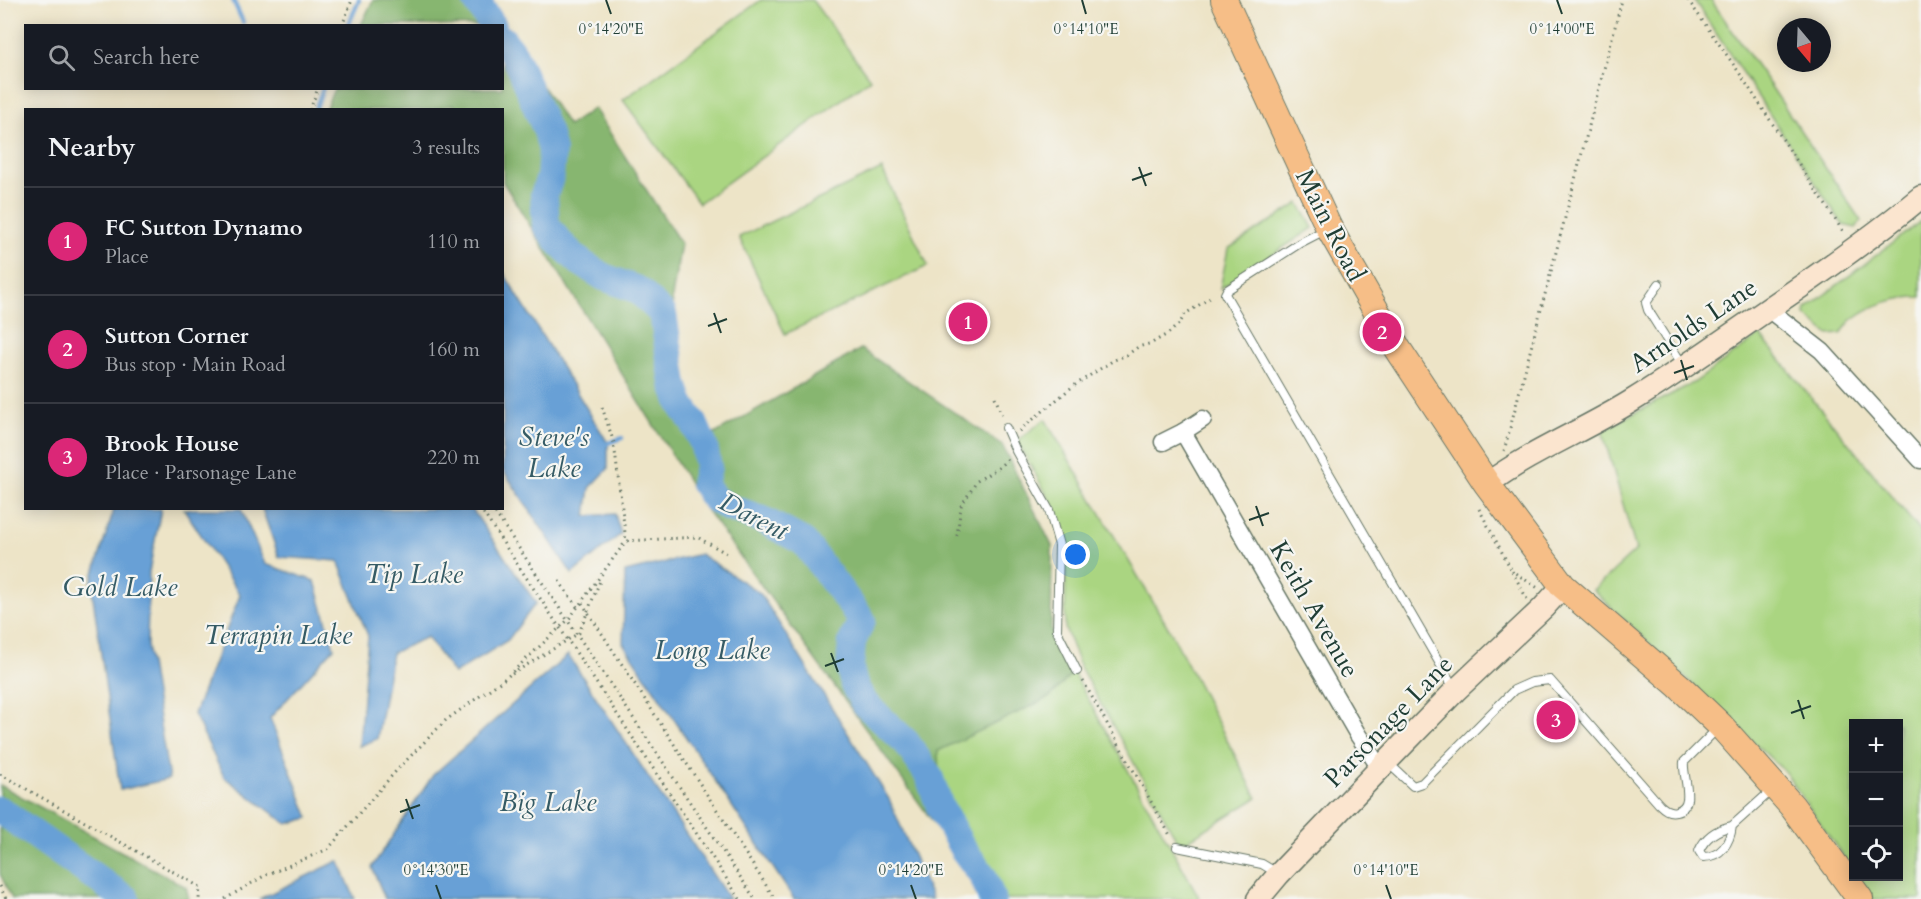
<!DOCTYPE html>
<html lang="en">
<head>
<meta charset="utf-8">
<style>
  :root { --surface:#171b24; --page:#20242c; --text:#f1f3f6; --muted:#9ea1a6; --line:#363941; --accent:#db2777 }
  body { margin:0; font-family:Cardo,serif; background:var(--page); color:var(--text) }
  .controls { position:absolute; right:18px; bottom:18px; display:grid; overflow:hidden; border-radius:0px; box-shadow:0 3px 15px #0003 }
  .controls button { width:54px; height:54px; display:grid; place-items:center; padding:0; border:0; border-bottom:2px solid var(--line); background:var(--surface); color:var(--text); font:30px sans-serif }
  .compass { position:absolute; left:1777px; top:18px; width:54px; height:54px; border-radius:50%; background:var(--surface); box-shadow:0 3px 15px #0003; rotate:161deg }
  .you { position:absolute; left:1076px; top:555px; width:21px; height:21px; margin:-15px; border:4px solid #fff; border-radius:50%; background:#1a73e8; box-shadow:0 0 0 9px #1a73e833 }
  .badge { display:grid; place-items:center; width:39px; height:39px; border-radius:50%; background:var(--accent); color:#fff; font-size:20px; font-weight:700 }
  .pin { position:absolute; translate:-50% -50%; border:3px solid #fff; box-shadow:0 2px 6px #0006 }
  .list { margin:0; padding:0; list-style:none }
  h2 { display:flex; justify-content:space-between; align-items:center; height:78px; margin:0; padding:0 24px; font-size:26px }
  h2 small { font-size:20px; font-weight:400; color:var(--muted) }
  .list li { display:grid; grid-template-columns:39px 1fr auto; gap:18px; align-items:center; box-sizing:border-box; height:108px; padding:0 24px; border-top:2px solid var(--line) }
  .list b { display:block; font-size:22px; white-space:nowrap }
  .list p { margin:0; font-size:20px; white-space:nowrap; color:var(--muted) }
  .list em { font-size:20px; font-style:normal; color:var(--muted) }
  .icon { flex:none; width:33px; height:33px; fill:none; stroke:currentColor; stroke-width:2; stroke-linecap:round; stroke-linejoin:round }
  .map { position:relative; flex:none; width:1921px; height:899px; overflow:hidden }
  .search { position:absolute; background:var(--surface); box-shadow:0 3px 15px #0003; left:24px; top:24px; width:480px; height:66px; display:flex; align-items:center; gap:15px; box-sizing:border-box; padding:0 21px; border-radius:0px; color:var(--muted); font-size:22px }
  .panel { position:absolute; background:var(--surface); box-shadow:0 3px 15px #0003; left:24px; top:108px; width:480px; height:402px; border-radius:0px }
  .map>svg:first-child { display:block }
  .green { fill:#aad581; stroke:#64895a; stroke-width:1.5 }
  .forest { fill:#87b66f; stroke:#537a52; stroke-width:1.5 }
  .water { fill:#67a0d6; stroke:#436e85; stroke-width:1.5 }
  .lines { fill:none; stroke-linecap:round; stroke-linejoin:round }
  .stream { stroke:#67a0d6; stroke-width:4.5 }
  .river { stroke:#67a0d6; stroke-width:28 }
  .lane-casing { stroke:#677767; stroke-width:10 }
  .street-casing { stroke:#677767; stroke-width:19 }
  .secondary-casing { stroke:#677767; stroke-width:25 }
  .primary-casing { stroke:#677767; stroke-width:28 }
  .path { stroke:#677767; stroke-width:3; stroke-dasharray:1.5 4.5; stroke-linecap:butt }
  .lane { stroke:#fff; stroke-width:8 }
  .street { stroke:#fff; stroke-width:16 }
  .secondary { stroke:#fbe5cf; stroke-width:22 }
  .primary { stroke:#f6be87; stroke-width:26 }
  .ticks { fill:none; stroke:#1f3d34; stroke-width:2 }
  .labels { text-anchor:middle; stroke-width:4.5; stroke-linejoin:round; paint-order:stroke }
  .street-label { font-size:26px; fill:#1f3d34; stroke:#f6f6f2 }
  .water-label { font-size:27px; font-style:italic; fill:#355b65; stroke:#f6f6f2 }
  .ticks-label { font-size:15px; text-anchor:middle; fill:#1f3d34; stroke:#f6f6f2; stroke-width:4.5; stroke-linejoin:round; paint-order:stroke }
</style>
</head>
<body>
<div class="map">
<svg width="1921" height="899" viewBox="0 0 1921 899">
  <rect width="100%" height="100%" fill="#f6f6f2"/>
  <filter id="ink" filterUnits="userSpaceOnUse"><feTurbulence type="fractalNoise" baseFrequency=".0167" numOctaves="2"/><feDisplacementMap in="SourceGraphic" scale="12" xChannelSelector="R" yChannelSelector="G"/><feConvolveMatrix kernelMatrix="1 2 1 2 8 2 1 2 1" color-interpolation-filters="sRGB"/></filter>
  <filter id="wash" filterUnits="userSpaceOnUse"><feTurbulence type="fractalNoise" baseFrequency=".008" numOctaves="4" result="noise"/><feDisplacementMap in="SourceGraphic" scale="24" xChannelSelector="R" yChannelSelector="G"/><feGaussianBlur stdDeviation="1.35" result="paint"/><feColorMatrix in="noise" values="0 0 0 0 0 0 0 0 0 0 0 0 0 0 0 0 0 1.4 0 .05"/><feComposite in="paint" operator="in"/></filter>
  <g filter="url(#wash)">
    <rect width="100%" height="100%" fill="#ede4c7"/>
    <!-- green -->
    <g class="green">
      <path d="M761,0h51l58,79 -171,124 -76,-103z"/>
      <path d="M1694,0h17l61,88 89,133 -5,7 -13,-3z"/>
      <path d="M882,169l46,97 -143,68 -46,-97z"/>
      <path d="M1299,203l14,25 -93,61 8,-40z"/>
      <path d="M1921,221v76c-23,0 -49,7 -68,22 -5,3 -8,10 -12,15l-12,1 -24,-20 1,-6z"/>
      <path d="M1760,335l161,197v367h-48l-16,-22 41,-1v-152h-44l-1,147 -68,-99 -192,-182 43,-40 -34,-120 93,-48z"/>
      <path d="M1045,419l127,215 85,164 -77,47 -99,-176 -16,-41 1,-76 -12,-44 -37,-67z"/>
      <path d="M1073,672l127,227h-206l-6,-22 -48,-81 -3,-45 113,-54z"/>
    </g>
    <!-- forest -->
    <g class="forest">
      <path d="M373,0h114l81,126 26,-18 87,136 -9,53 9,91 25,51 155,-90 141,96 50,101 -1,85 22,41 -23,25 -112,54 3,82 -238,-328 -200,-323 -1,-72 -45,-1 -3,-4 -26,5h-103l9,-21 168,-1v-62l-141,-1z"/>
      <path d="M0,785l186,102 3,12h-177l-12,-25z"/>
    </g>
    <!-- water -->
    <g class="water">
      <path d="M503,272l105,171v26l-18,19 -4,28 29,-2 6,20 -49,40 -69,-104z"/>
      <path d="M114,509h47l-12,63 -2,73 22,134 -49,11 -29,-207z"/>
      <path d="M184,509h57l24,55 50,17 19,67 -64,70 39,100 -22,6 -63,-47 -30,-63 46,-119z"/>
      <path d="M262,509h210l64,94 -28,37 -54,34 -27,-37 -35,16 -15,86 -18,7 9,-110 -30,-75 -59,-4z"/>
      <path d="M700,554l60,39 129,206 43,100h-138l-171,-256 2,-71z"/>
      <path d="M568,655l161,244h-344l-13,-32 61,-92z"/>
      <path d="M339,861l16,38h-96l79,-38z"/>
    </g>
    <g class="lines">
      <!-- stream -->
      <g class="stream">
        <path d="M233,0l10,22"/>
        <path d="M348,26l11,-26"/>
        <path d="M315,110l8,-22"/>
        <path d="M608,443l14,-5"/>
      </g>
      <!-- river -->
      <g class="river">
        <path d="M476,0l17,26"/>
        <path d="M502,39l12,16 33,76 5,20 -2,26 -6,18 2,30 14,18 20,19 24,15 34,13 25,24 11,70 7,20 13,19 10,23 4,21 -4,17 9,14 14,9 34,12 43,23 58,78 -10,22 -2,26 4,17 11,19 41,38 23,34 11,31 23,42 20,27 9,23"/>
        <path d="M0,810l126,89"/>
      </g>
    </g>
  </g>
  <g filter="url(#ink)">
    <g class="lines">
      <!-- lane casing -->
      <g class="lane-casing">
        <g id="lane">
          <path d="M1327,229l-27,14 -73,47 -2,4 229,394"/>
          <path d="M1659,284l-13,19 2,7 36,57"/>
          <path d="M1006,428l10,23 33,59 10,35 -2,86 20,40"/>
          <path d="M1387,762l26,24 9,-3 92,-93 18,-8 18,-2 109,124c5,5 10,9 17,7 21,-4 6,-35 8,-49l34,-34"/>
          <path d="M1732,826c-14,3 -27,11 -33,25l4,6c18,0 27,-14 29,-31l41,-37"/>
          <path d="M1177,847l85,17 15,9"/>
        </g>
      </g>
      <!-- street casing -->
      <g class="street-casing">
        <g id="street">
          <path d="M1768,309l54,42 99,109"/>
          <path d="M1183,432l20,-13"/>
          <path d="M1163,442l20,-10 175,303 16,24 8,8"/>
        </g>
      </g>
      <!-- secondary casing -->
      <g class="secondary-casing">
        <g id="secondary">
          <path d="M1487,484c45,-33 96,-53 143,-82 49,-30 96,-64 144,-97 50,-34 100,-69 147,-108"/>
          <path d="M1258,899l21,-25 108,-113 68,-70 88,-83 20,-22"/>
        </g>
      </g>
      <!-- primary casing -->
      <g class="primary-casing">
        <path id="primary" d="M1224,0l105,228 69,121 89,135 76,102 116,100 42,40 71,80 68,93"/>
      </g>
      <!-- path -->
      <g class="path">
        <path d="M1688,0l50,71 106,162"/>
        <path d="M342,26l10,-26"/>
        <path d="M310,110l8,-22"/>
        <path d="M995,397l8,21"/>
        <path d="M602,407l12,36 12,98 71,-4 29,16"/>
        <path d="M1019,431l53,-44 42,-27 13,-5 11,-8 14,-4 17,-10 11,-10 5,-9 28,-18"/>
        <path d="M1504,451l118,-451"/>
        <path d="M480,508l260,391"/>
        <path d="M492,508l263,391"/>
        <path d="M1479,509l33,62"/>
        <path d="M957,536l4,-30 16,-25 21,-13 10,-9"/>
        <path d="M559,581l19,27"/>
        <path d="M1527,599l-15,-28 26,17"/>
        <path d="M582,603l193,296"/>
        <path d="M512,674l67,-41 21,-52"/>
        <path d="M1083,681l88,156"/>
        <path d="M0,774l200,113 -1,12"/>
        <path d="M0,886l6,13"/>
        <path d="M225,899l39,-23 64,-27 68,-78 50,-51 61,-43 62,-58 57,-78"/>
      </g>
      <!-- lane -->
      <use href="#lane" class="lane"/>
      <!-- street -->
      <use href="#street" class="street"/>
      <!-- secondary -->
      <use href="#secondary" class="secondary"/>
      <!-- primary -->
      <use href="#primary" class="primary"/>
    </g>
  </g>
  <!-- ticks -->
  <path class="ticks" d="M606,0l5,14M1082,0l4,14M1557,0l5,14M1139,167l7,19M1132,180l20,-7M714,313l7,20M708,326l19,-7M1681,360l6,20M1674,373l20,-7M1256,506l7,20M1249,520l20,-7M831,653l7,19M825,666l19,-7M1798,700l6,19M1791,713l20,-7M406,799l7,20M400,812l20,-7M436,885l5,14M911,885l5,14M1386,885l5,14"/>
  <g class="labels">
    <!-- street labels -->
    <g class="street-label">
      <text transform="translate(1331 225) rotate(63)" y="9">Main Road</text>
      <text transform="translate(1693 325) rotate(-34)" y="9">Arnolds Lane</text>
      <text transform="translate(1315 609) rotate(60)" y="9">Keith Avenue</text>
      <text transform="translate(1388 721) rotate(-46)" y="9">Parsonage Lane</text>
    </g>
    <!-- water labels -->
    <g class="water-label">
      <text x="554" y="446">Steve's<tspan x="554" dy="31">Lake</tspan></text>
      <text transform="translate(754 516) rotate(27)" y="9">Darent</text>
      <text x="414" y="583">Tip Lake</text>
      <text x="120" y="596">Gold Lake</text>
      <text x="278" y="644">Terrapin Lake</text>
      <text x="712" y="659">Long Lake</text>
      <text x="548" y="811">Big Lake</text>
    </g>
  </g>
  <g class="ticks-label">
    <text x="1562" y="34">0°14'00"E</text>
    <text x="611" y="34">0°14'20"E</text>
    <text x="1086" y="34">0°14'10"E</text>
    <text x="436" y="875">0°14'30"E</text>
    <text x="911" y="875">0°14'20"E</text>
    <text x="1386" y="875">0°14'10"E</text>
  </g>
</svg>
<div class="controls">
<button>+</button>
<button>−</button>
<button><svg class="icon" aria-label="locate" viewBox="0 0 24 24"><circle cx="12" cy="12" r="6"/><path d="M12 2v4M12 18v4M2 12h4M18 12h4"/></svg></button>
</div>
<svg class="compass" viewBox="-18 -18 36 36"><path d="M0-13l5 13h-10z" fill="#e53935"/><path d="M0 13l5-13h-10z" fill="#9ea1a6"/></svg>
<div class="you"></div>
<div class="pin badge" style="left:968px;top:322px">1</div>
<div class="pin badge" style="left:1382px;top:332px">2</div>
<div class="pin badge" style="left:1556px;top:720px">3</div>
<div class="search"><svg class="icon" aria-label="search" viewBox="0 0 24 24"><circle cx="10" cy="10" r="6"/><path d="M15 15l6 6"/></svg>Search here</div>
<section class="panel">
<h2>Nearby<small>3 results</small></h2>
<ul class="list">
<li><span class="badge">1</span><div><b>FC Sutton Dynamo</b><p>Place</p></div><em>110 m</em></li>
<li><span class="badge">2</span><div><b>Sutton Corner</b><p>Bus stop · Main Road</p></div><em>160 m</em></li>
<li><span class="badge">3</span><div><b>Brook House</b><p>Place · Parsonage Lane</p></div><em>220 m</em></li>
</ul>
</section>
</div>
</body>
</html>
